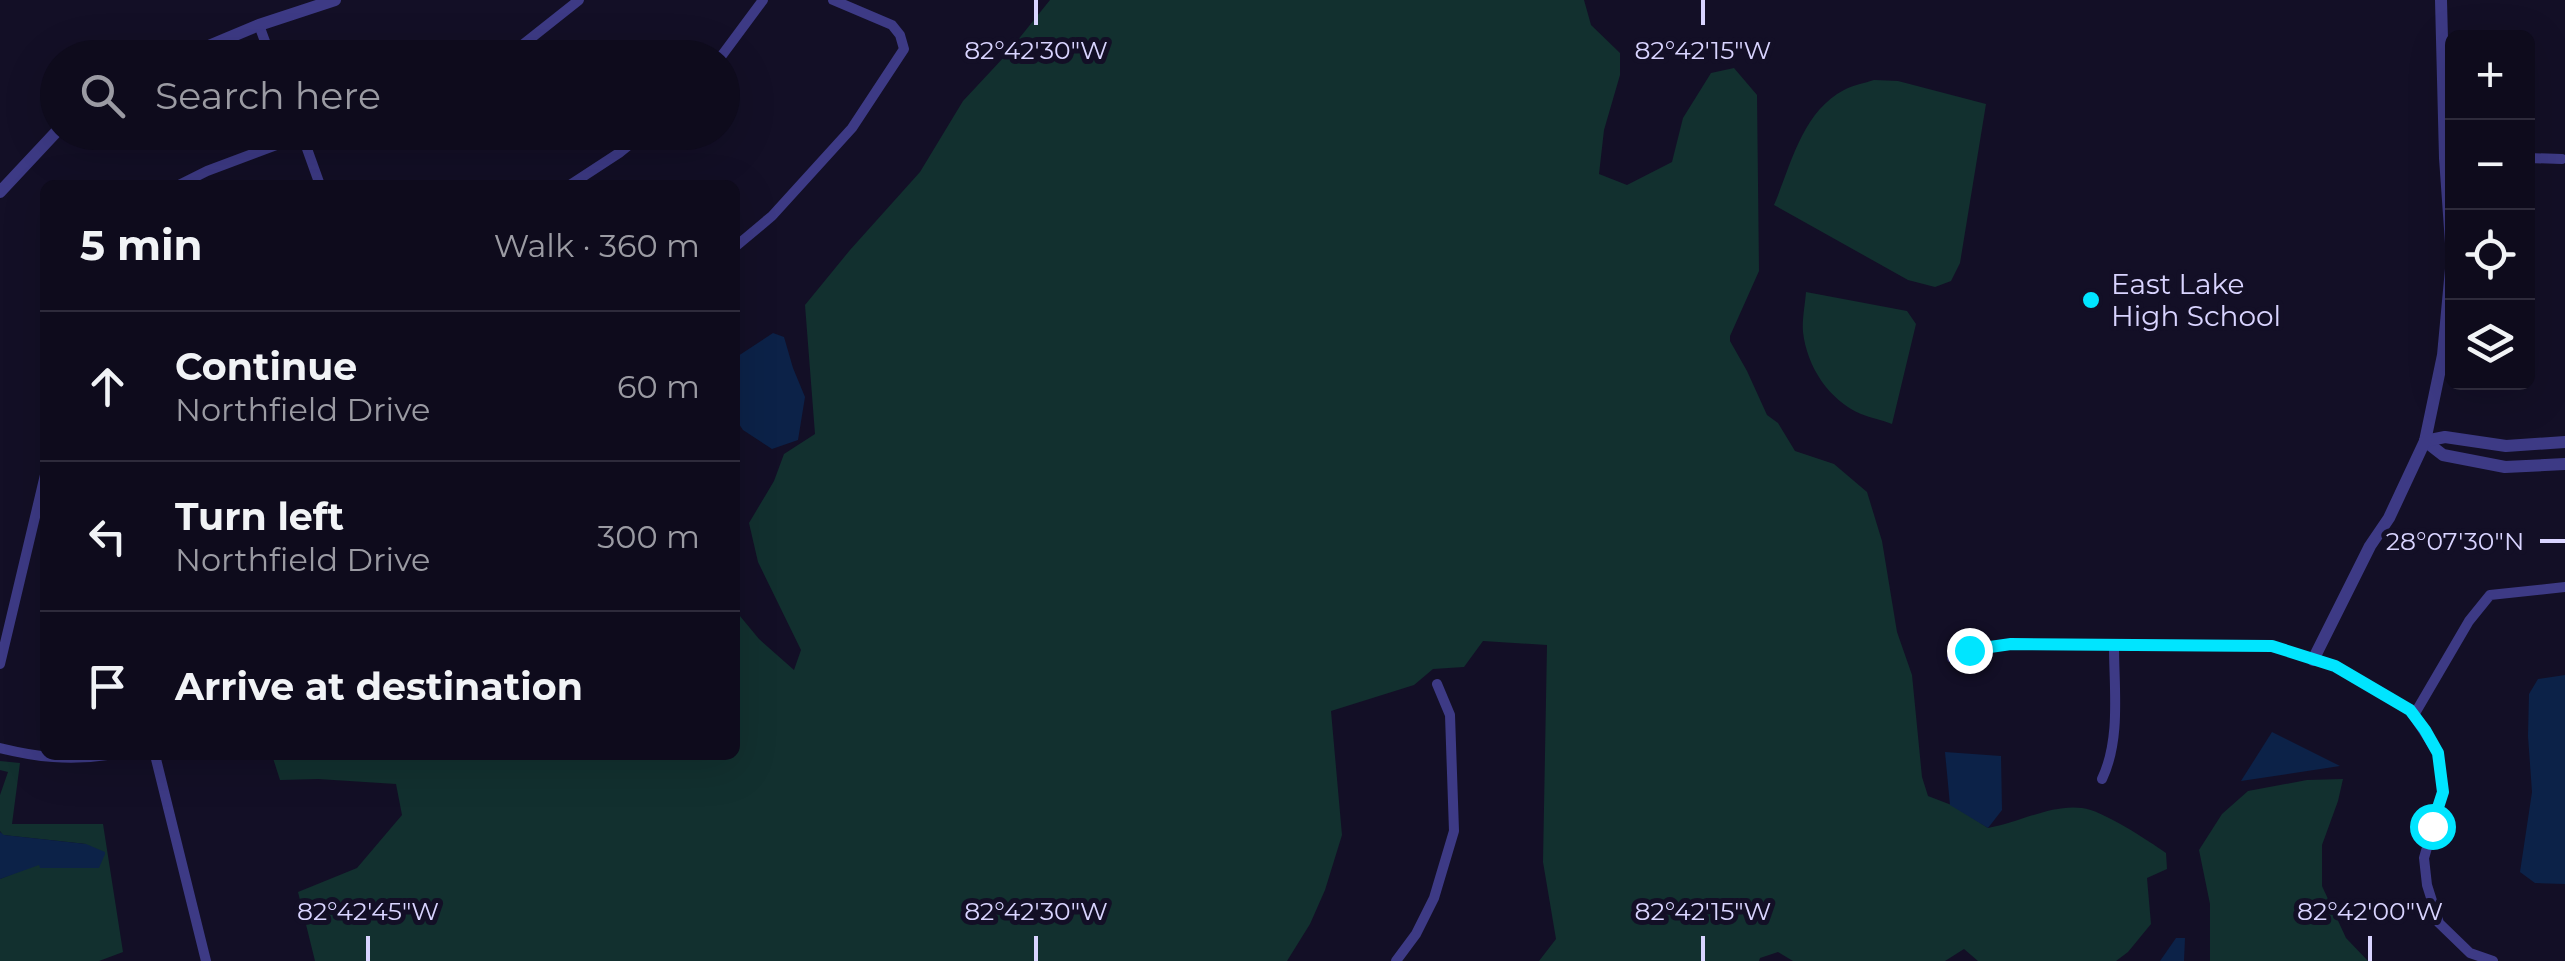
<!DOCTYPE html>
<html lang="en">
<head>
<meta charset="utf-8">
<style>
  :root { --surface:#0e0b1c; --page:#171425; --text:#f1f3f6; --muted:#9b9ba3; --line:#2e2b3b }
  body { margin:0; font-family:Montserrat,sans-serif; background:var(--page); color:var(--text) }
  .controls { position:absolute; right:30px; top:30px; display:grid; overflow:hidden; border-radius:15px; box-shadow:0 10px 40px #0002 }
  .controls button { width:90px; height:90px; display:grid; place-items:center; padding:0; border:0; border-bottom:2px solid var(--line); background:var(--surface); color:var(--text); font:50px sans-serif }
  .stop { position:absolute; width:30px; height:30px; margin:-22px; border:8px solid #00e5ff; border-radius:50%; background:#fff }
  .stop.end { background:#00e5ff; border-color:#fff; box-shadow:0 2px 10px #0008 }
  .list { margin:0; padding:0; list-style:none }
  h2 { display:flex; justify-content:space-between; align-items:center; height:130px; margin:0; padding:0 40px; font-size:42px }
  h2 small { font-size:32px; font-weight:400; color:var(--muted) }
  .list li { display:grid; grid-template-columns:65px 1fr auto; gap:30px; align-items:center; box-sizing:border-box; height:150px; padding:0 40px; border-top:2px solid var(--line) }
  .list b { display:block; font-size:38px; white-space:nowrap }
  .list p { margin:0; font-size:32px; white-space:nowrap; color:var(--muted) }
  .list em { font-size:32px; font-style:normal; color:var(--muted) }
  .icon { flex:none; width:55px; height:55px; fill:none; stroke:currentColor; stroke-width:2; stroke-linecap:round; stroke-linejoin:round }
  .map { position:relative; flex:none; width:2565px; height:961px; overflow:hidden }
  .search { position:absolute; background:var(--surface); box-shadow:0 10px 40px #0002; left:40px; top:40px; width:700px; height:110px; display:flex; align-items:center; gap:25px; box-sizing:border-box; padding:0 35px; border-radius:55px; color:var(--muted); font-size:38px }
  .panel { position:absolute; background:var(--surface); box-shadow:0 10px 40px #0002; left:40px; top:180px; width:700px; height:580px; border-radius:15px }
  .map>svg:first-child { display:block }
  .green { fill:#12302f }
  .water { fill:#0c2248 }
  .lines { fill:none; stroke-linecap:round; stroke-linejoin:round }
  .minor { stroke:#3d3a85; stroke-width:10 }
  .tertiary { stroke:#3d3a85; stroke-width:12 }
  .route { stroke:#00e5ff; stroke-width:12 }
  .ticks { fill:none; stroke:#d9d4ff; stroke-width:4 }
  .poi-dot { fill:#00e5ff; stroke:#130f26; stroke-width:4 }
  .labels { text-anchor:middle; stroke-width:10; stroke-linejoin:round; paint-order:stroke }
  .poi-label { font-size:28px; fill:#d9d4ff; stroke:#130f26; text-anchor:start }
  .ticks-label { font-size:25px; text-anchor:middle; fill:#d9d4ff; stroke:#130f26; stroke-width:10; stroke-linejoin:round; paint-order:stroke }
</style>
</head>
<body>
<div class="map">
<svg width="2565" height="961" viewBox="0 0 2565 961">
  <rect width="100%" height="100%" fill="#130f26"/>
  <!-- green -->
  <g class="green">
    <path d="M1050,0h534l7,25 29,28v22l-16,55 -5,44 28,11 45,-23 11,-44 28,-45 23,-5 23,27 2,176 -29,65v5l17,30 20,44 11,8 17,28 39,13 33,28 15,49 15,91 15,43 10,102 6,19 26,10 34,22c30,-5 63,-24 94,-20 20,2 67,33 84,45l1,16 -20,9 4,46 -23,28 -12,9h-138l-14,-12 -19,12h-152l-15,-9 -18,6 -1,3h-220l17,-22 -13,-77 4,-217 -64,-4 -19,26 -31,2 -19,16 -83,26 11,124 -17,55 -15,34 -23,37h-972l-17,-69 59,-24 45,-53 -6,-31 -78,-5 -38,1 -8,-25h463v-145l24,29 35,31 7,-20 -43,-88 -9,-39 25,-42 10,-27 31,-20 -10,-129 45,-55 70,-78 43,-71 42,-45z"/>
    <path d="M1874,80l24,1 88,23 -26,159 -9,18 -16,6 -27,-7 -134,-75c17,-40 28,-93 70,-115 9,-5 21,-7 30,-10z"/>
    <path d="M1806,292l101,19 9,13 -24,100c-10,-4 -21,-6 -31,-10 -32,-14 -54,-47 -58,-82 -1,-13 2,-27 3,-40z"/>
    <path d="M0,761l20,2 -8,61h91l20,128 -24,9h-99v-82l86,-35 -83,-9 -3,-4v-36l8,-23 -8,-2z"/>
    <path d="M2343,779l-5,22 -16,44v41l24,52 22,23h-158v-57l-11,-54 23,-36 26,-23 59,-11z"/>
  </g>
  <!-- water -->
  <g class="water">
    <path d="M773,333l11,4 9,31 12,29 -7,43 -26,9 -29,-19 -8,-12v-60z"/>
    <path d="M2565,675v209l-30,-1 -15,-11 12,-80 -4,-56 1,-42 9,-15z"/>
    <path d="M2272,732l68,34 -99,15z"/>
    <path d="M1945,752l56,4 1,54 -14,18 -38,-23z"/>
    <path d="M0,832l4,3 82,9 19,8v2l-6,14h-59l-1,-3 -39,14z"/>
    <path d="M2176,938h9l-1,23h-24z"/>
  </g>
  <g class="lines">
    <!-- minor -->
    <g class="minor">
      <path d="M259,25l12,33"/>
      <path d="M502,58l14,-8 63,-50"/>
      <path d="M720,58l43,-58"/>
      <path d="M301,132l19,53"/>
      <path d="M2528,158l34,1"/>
      <path d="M179,185l28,-14 104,-39"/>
      <path d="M570,185l49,-32 26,-21"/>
      <path d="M735,247l37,-31 80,-88 52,-79 -4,-14 -8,-10 -59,-25"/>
      <path d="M1952,658l17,-8 42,-6 261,2 63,20 75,44 28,43 5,39 -19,66 3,27 12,38 31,30 23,8"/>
      <path d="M0,664l45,-189"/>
      <path d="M2414,715l55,-94 21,-26 75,-8"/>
      <path d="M0,748c37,9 69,13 107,7"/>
      <path d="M155,755l51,206"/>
      <path d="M2102,779c19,-40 12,-90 12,-133"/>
      <path d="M1396,961l20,-27 18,-36 20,-67 -4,-116 -13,-31"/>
    </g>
    <!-- tertiary -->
    <g class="tertiary">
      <path d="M2441,0l4,158 7,99"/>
      <path d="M180,58l79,-33 76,-25"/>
      <path d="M0,192l58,-62"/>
      <path d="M2425,441l18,14 62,12 60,-3"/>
      <path d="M2425,441l20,-4 61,9 59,-4"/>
      <path d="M2313,660l57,-114 19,-28 36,-77 18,-86 9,-97"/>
    </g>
  </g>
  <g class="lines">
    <!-- route -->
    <path class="route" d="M1969,650l42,-6 261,2 63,20 75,44 15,20 13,23 5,39 -11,34"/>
  </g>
  <!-- ticks -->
  <path class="ticks" d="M1036,0v25M1703,0v25M2540,541h25M368,936v25M1036,936v25M1703,936v25M2370,936v25"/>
  <!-- markers -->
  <circle class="poi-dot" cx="2091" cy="300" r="10"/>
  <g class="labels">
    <!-- poi labels -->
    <g class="poi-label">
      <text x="2111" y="294">East Lake<tspan x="2111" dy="32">High School</tspan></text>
    </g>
  </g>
  <g class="ticks-label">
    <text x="1036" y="59">82°42'30"W</text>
    <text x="1703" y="59">82°42'15"W</text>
    <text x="2455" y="550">28°07'30"N</text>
    <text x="368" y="920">82°42'45"W</text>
    <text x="1036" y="920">82°42'30"W</text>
    <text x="1703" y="920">82°42'15"W</text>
    <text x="2370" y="920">82°42'00"W</text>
  </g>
</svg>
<div class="controls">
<button>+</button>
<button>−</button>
<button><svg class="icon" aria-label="locate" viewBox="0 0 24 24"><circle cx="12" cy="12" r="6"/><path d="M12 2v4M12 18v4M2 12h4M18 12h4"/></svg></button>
<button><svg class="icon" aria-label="layers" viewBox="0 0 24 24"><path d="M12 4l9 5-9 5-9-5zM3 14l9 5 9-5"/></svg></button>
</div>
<div class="stop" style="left:2432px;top:826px"></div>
<div class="stop end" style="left:1969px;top:650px"></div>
<div class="search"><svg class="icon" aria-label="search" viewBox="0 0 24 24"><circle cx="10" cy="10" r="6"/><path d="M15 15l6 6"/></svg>Search here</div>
<section class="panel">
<h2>5 min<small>Walk · 360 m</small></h2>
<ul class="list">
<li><svg class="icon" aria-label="ahead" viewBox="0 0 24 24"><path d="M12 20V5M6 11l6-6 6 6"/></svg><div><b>Continue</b><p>Northfield Drive</p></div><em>60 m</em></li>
<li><svg class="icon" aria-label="left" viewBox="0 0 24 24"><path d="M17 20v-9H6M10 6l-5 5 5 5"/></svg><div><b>Turn left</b><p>Northfield Drive</p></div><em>300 m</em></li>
<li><svg class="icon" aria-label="arrive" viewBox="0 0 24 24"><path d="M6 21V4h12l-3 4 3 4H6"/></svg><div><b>Arrive at destination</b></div></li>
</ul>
</section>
</div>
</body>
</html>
